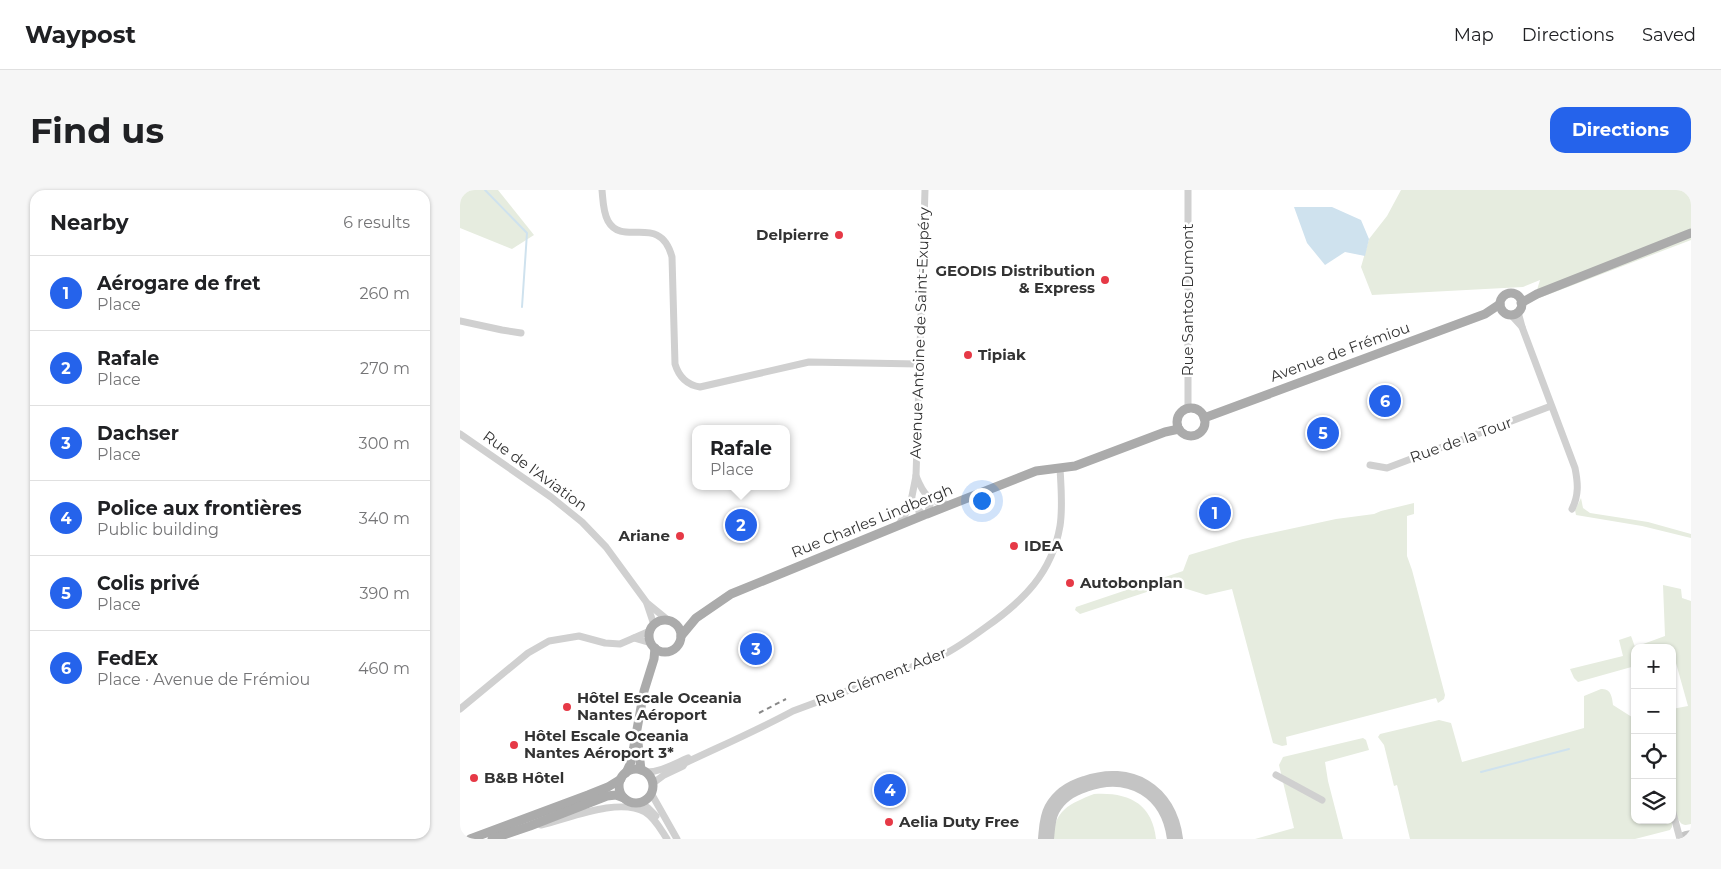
<!DOCTYPE html>
<html lang="en">
<head>
<meta charset="utf-8">
<style>
  :root { --surface:#fff; --page:#f6f6f6; --text:#202124; --muted:#757577; --line:#e0e0e0; --accent:#2563eb }
  body { margin:0; font-family:Montserrat,sans-serif; background:var(--page); color:var(--text) }
  .controls { position:absolute; right:15px; bottom:15px; display:grid; overflow:hidden; border-radius:10px; box-shadow:0 1px 4px #0004 }
  .controls button { width:45px; height:45px; display:grid; place-items:center; padding:0; border:0; border-bottom:1px solid var(--line); background:var(--surface); color:var(--text); font:25px sans-serif }
  .you { position:absolute; left:521px; top:310px; width:18px; height:18px; margin:-12px; border:4px solid #fff; border-radius:50%; background:#1a73e8; box-shadow:0 0 0 8px #1a73e833 }
  .badge { display:grid; place-items:center; width:32px; height:32px; border-radius:50%; background:var(--accent); color:#fff; font-size:16px; font-weight:700 }
  .pin { position:absolute; translate:-50% -50%; border:2px solid #fff; box-shadow:0 1px 5px #0006 }
  .popup { position:absolute; left:232px; top:235px; width:98px; height:65px; box-sizing:border-box; display:grid; place-content:center; border-radius:10px; background:var(--surface); filter:drop-shadow(0 1px 4px #0005); font-size:16px; white-space:nowrap; color:var(--muted) }
  .popup b { font-size:19px; color:var(--text) }
  .popup::after { content:''; position:absolute; left:50%; top:100%; margin-left:-10px; border:10px solid transparent; border-top-color:var(--surface) }
  .list { margin:0; padding:0; list-style:none }
  h2 { display:flex; justify-content:space-between; align-items:center; height:65px; margin:0; padding:0 20px; font-size:21px }
  h2 small { font-size:16px; font-weight:400; color:var(--muted) }
  .list li { display:grid; grid-template-columns:32px 1fr auto; gap:15px; align-items:center; box-sizing:border-box; height:75px; padding:0 20px; border-top:1px solid var(--line) }
  .list b { display:block; font-size:19px; white-space:nowrap }
  .list p { margin:0; font-size:16px; white-space:nowrap; color:var(--muted) }
  .list em { font-size:16px; font-style:normal; color:var(--muted) }
  .icon { flex:none; width:28px; height:28px; fill:none; stroke:currentColor; stroke-width:2; stroke-linecap:round; stroke-linejoin:round }
  .map { position:relative; flex:none; width:1231px; height:649px; overflow:hidden; border-radius:15px }
  header { display:flex; align-items:center; gap:30px; box-sizing:border-box; height:70px; padding:0 25px; background:var(--surface); border-bottom:1px solid var(--line) }
  header strong { font-size:24px }
  nav { display:flex; gap:28px; margin-inline-start:auto; font-size:18px }
  .intro { display:flex; align-items:center; justify-content:space-between; box-sizing:border-box; height:120px; padding:0 30px }
  h1 { margin:0; font-size:35px }
  .button { padding:12px 22px; border-radius:15px; background:var(--accent); color:#fff; font-size:18px; font-weight:700 }
  main { display:flex; gap:30px; padding:0 30px }
  aside { flex:1; background:var(--surface); border-radius:15px; box-shadow:0 1px 4px #0004 }
  .map>svg:first-child { display:block }
  .green { fill:#e6ecdf }
  .water { fill:#cfe2ee }
  .lines { fill:none; stroke-linecap:round; stroke-linejoin:round }
  .stream { stroke:#cfe2ee; stroke-width:2 }
  .taxiway { stroke:#c4c4c4; stroke-width:16 }
  .minor { stroke:#d0d0d0; stroke-width:7 }
  .major { stroke:#ababab; stroke-width:9 }
  .rail { stroke:#888; stroke-width:2; stroke-dasharray:5 4; stroke-linecap:butt }
  .poi-dot { fill:#e63946; stroke:#fff; stroke-width:2 }
  .labels { text-anchor:middle; stroke-width:5; stroke-linejoin:round; paint-order:stroke }
  .poi-label { font-size:15px; font-weight:bold; fill:#333; stroke:#fff; text-anchor:start }
  .street-label { font-size:15px; fill:#333; stroke:#fff }
</style>
</head>
<body>
<header>
<strong>Waypost</strong>
<nav><a>Map</a><a>Directions</a><a>Saved</a></nav>
</header>
<div class="intro"><h1>Find us</h1><a class="button">Directions</a></div>
<main>
<aside>
<h2>Nearby<small>6 results</small></h2>
<ul class="list">
<li><span class="badge">1</span><div><b>Aérogare de fret</b><p>Place</p></div><em>260 m</em></li>
<li><span class="badge">2</span><div><b>Rafale</b><p>Place</p></div><em>270 m</em></li>
<li><span class="badge">3</span><div><b>Dachser</b><p>Place</p></div><em>300 m</em></li>
<li><span class="badge">4</span><div><b>Police aux frontières</b><p>Public building</p></div><em>340 m</em></li>
<li><span class="badge">5</span><div><b>Colis privé</b><p>Place</p></div><em>390 m</em></li>
<li><span class="badge">6</span><div><b>FedEx</b><p>Place · Avenue de Frémiou</p></div><em>460 m</em></li>
</ul>
</aside>
<div class="map">
<svg width="1231" height="649" viewBox="0 0 1231 649">
  <rect width="100%" height="100%" fill="#fff"/>
  <!-- green -->
  <g class="green">
    <path d="M0,0h38l36,45 -22,14 -52,-21z"/>
    <path d="M941,0h290v50l-157,60 6,-20 -17,7 -151,8 -11,-28 8,-28 18,-23z"/>
    <path d="M1121,308l2,10 7,5 58,9 43,12v4l-49,-12 -66,-11 -1,-5z"/>
    <path d="M954,313v11l-7,2v40l5,14 33,125 -1,4 -6,4 -2,-5 -150,39 1,8 -5,1 -9,-3 -41,-154 -26,6 -35,-11 -91,30 -5,-4 1,-3 107,-36 6,-16 54,-16 93,-20 38,-5 7,-3z"/>
    <path d="M1203,395l18,4 1,9 9,3v223c-4,1 -8,2 -11,-2 -12,-15 -8,-91 -8,-113l16,-3 -14,-50h-2v-8h-37v18l-57,16 -4,-4 -4,-9 53,-13 -4,-16 12,-4 4,11 30,-11z"/>
    <path d="M1141,499c10,-1 11,8 12,16l22,14v101h37v7l-2,3 -35,9h-225l-13,-54 -3,1 -10,-41 -6,-8 2,-3 59,-14 12,3 11,39 122,-34v-32z"/>
    <path d="M903,548l3,2 3,10 -44,12 3,19 15,58h-88l39,-11 -15,-63 4,-8z"/>
    <path d="M634,604c34,-2 58,9 62,45h-103c1,-29 16,-35 41,-45z"/>
  </g>
  <!-- water -->
  <path class="water" d="M834,17h38l29,13 8,19 -4,17 -20,-4 -20,13 -18,-22z"/>
  <g class="lines">
    <!-- stream -->
    <g class="stream">
      <path d="M25,0l42,43 -5,74"/>
      <path d="M1021,582l88,-23"/>
    </g>
    <!-- taxiway -->
    <g class="taxiway">
      <path d="M586,649c1,-10 1,-21 6,-30 7,-13 20,-21 33,-25 45,-16 84,7 90,55"/>
      <path d="M1226,649l5,-1"/>
    </g>
    <!-- minor -->
    <g class="minor">
      <path d="M142,0c1,10 1,22 6,31 15,27 52,-9 64,36l3,107c4,13 12,21 25,23l109,-25 109,2"/>
      <path d="M728,0v219"/>
      <path d="M1058,122l4,15 53,141c3,15 4,27 -3,41"/>
      <path d="M1051,125l11,12"/>
      <path d="M0,131l42,9 19,3"/>
      <path d="M0,244l91,63 31,25 24,25 41,56 22,18"/>
      <path d="M910,275l17,3 164,-62"/>
      <path d="M456,286c8,20 13,25 34,29"/>
      <path d="M452,309l5,10 7,6 3,-1 3,-9 -2,-7"/>
      <path d="M438,336l12,-20 6,-30 9,-286"/>
      <path d="M187,414l7,21"/>
      <path d="M174,448l17,5"/>
      <path d="M0,519l68,-56 21,-12 30,-5 26,7 15,1 30,-13"/>
      <path d="M184,582c15,1 30,-8 44,-14"/>
      <path d="M816,585l46,25"/>
      <path d="M192,594l12,-9 19,-9 2,-3c36,-17 73,-33 108,-52l148,-55c16,-8 30,-18 45,-29 37,-26 66,-54 74,-101 3,-19 1,-39 0,-58"/>
      <path d="M191,603l26,46"/>
      <path d="M179,612l9,6 8,8"/>
      <path d="M1212,619l8,30"/>
      <path d="M81,635c27,-6 77,-28 104,-13 10,6 16,18 22,27"/>
    </g>
    <!-- major -->
    <g class="major">
      <circle cx="1051" cy="114" r="11"/>
      <path d="M1061,113l16,-9 154,-61"/>
      <circle cx="731" cy="232" r="14"/>
      <path d="M744,228l281,-104 15,-10"/>
      <path d="M467,324l109,-43 39,-5 90,-34 14,-3"/>
      <circle cx="205" cy="446" r="16"/>
      <path d="M221,446l15,-18 35,-24 193,-79"/>
      <path d="M178,553l3,27"/>
      <circle cx="176" cy="596" r="17"/>
      <path d="M166,583l5,-11 13,-71 10,-32 1,-11"/>
      <path d="M10,649l118,-44 20,-8 13,-8"/>
      <path d="M32,649l38,-13 77,-30 9,-1 8,3"/>
    </g>
    <!-- rail -->
    <path class="rail" d="M299,523l27,-14"/>
  </g>
  <!-- markers -->
  <g class="poi-dot">
    <circle cx="379" cy="45" r="5"/>
    <circle cx="645" cy="90" r="5"/>
    <circle cx="508" cy="165" r="5"/>
    <circle cx="220" cy="346" r="5"/>
    <circle cx="554" cy="356" r="5"/>
    <circle cx="610" cy="393" r="5"/>
    <circle cx="107" cy="517" r="5"/>
    <circle cx="54" cy="555" r="5"/>
    <circle cx="14" cy="588" r="5"/>
    <circle cx="429" cy="632" r="5"/>
  </g>
  <g class="labels">
    <!-- poi labels -->
    <g class="poi-label">
      <text x="369" y="50" text-anchor="end">Delpierre</text>
      <text x="635" y="86" text-anchor="end">GEODIS Distribution<tspan x="635" dy="17">&amp; Express</tspan></text>
      <text x="518" y="170">Tipiak</text>
      <text x="210" y="351" text-anchor="end">Ariane</text>
      <text x="564" y="361">IDEA</text>
      <text x="620" y="398">Autobonplan</text>
      <text x="117" y="513">Hôtel Escale Oceania<tspan x="117" dy="17">Nantes Aéroport</tspan></text>
      <text x="64" y="551">Hôtel Escale Oceania<tspan x="64" dy="17">Nantes Aéroport 3*</tspan></text>
      <text x="24" y="593">B&amp;B Hôtel</text>
      <text x="439" y="637">Aelia Duty Free</text>
    </g>
    <!-- street labels -->
    <g class="street-label">
      <text transform="translate(728 110) rotate(-90)" y="5">Rue Santos Dumont</text>
      <text transform="translate(460 143) rotate(-88)" y="5">Avenue Antoine de Saint-Exupéry</text>
      <text transform="translate(880 162) rotate(-20)" y="5">Avenue de Frémiou</text>
      <text transform="translate(1001 250) rotate(-20)" y="5">Rue de la Tour</text>
      <text transform="translate(75 281) rotate(36)" y="5">Rue de l'Aviation</text>
      <text transform="translate(412 331) rotate(-22)" y="5">Rue Charles Lindbergh</text>
      <text transform="translate(421 487) rotate(-21)" y="5">Rue Clément Ader</text>
    </g>
  </g>
</svg>
<div class="controls">
<button>+</button>
<button>−</button>
<button><svg class="icon" aria-label="locate" viewBox="0 0 24 24"><circle cx="12" cy="12" r="6"/><path d="M12 2v4M12 18v4M2 12h4M18 12h4"/></svg></button>
<button><svg class="icon" aria-label="layers" viewBox="0 0 24 24"><path d="M12 4l9 5-9 5-9-5zM3 14l9 5 9-5"/></svg></button>
</div>
<div class="you"></div>
<div class="pin badge" style="left:755px;top:323px">1</div>
<div class="pin badge" style="left:281px;top:335px">2</div>
<div class="popup"><b>Rafale</b>Place</div>
<div class="pin badge" style="left:296px;top:459px">3</div>
<div class="pin badge" style="left:430px;top:600px">4</div>
<div class="pin badge" style="left:863px;top:243px">5</div>
<div class="pin badge" style="left:925px;top:211px">6</div>
</div>
</main>
</body>
</html>
